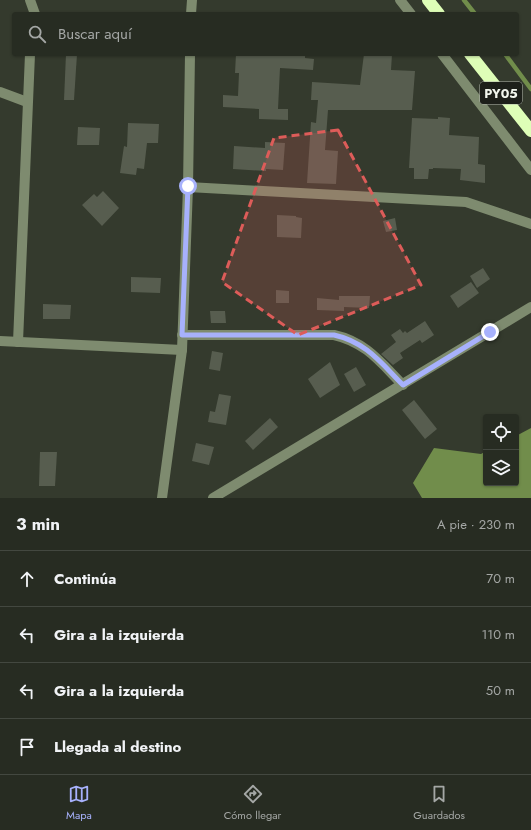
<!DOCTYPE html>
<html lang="es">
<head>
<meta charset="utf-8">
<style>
  :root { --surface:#272c22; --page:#33382f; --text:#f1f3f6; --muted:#a4a7a5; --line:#434840; --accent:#a7b1fc }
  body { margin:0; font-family:Jost,sans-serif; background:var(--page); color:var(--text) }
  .controls { position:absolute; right:12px; bottom:12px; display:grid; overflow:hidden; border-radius:4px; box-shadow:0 1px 3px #0004 }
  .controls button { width:36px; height:36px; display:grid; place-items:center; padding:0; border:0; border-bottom:1px solid var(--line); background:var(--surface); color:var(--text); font:20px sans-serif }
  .stop { position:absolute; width:12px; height:12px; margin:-9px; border:3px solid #a7b1fc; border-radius:50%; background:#fff }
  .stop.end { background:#a7b1fc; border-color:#fff; box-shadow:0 1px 4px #0008 }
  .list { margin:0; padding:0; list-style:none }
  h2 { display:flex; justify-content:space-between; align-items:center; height:52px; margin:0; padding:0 16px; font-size:17px }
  h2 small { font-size:13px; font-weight:400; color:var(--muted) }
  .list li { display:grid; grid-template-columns:26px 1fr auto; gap:12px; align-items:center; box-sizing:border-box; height:56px; padding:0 16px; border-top:1px solid var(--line) }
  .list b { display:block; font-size:15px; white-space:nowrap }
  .list em { font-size:13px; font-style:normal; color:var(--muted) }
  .icon { flex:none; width:22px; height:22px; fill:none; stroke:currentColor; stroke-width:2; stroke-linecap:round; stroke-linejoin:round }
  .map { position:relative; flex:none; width:531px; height:498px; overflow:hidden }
  .search { position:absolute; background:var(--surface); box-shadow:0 1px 3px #0004; left:12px; right:12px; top:12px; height:44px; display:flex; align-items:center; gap:10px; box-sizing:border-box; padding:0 14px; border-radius:4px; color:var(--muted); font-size:15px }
  .sheet { height:276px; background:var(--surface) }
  nav { display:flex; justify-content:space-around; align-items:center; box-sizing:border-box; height:56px; border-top:1px solid var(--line); background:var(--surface); font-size:11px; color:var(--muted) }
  nav a { display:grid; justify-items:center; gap:2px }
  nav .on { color:var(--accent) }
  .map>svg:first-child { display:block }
  .water { fill:#718d4b }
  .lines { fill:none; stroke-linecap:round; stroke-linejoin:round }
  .stream { stroke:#718d4b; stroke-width:4.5 }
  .building { fill:#575d4f }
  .minor { stroke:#7e8b6f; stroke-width:10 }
  .highway { stroke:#defeb7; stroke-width:12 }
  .route { stroke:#a7b1fc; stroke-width:5 }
  .marked { fill:#dd5c59; fill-opacity:0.2; stroke:#dd5c59; stroke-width:3; stroke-dasharray:8 5; stroke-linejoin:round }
  .labels { text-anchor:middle; stroke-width:3; stroke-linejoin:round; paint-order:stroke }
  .shield { fill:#1d201a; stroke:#b2b6ae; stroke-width:1 }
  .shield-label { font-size:13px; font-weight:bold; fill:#f2f6ed }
</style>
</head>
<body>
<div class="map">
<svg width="531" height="498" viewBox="0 0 531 498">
  <rect width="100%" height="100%" fill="#343a2d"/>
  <!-- water -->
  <path class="water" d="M531,428v70h-109l-9,-15 21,-35 47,6 5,-3v32h30v-47z"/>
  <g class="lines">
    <!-- stream -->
    <g class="stream">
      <path d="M464,0l11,14"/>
      <path d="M505,54l26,35"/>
    </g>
  </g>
  <!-- building -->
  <g class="building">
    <path d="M66,54h11l-3,46h-10z"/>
    <path d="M236,54h69v4l9,1 -1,11 -33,-2 -2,41h10v11l-29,-1v-10l-36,-2v-12l15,1 1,-23h-4z"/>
    <path d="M364,54h28l-1,16 24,1 -3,39h-84l-3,40 13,1 -2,33 -29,-1 4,-61 5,1 2,-23h-7l1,-18 48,3z"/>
    <path d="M438,117l12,1 -1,17 30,2 -1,27 7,1v18l-25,-3 1,-11 -28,-1v1h-4l-1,10h-14v-11h-5l3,-50 26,1z"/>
    <path d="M128,123l31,1 -1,19h-11l-3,26 -7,-1 -1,7 -16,-2 4,-27 3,1z"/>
    <path d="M78,127l22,1 -1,17h-22z"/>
    <path d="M265,142l20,1 -2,27 -17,-1v2l-33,-2 1,-23 31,2z"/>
    <path d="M103,191l16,17 -17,18 -20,-21 12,-11 3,3z"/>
    <path d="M277,215l19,1v1l6,1 -1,20 -24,-1z"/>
    <path d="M395,218l2,12 -11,2 -3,-11z"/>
    <path d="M483,268l7,11 -13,9 -7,-12z"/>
    <path d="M131,277l30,1 -1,15 -29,-1z"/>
    <path d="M471,282l8,11 -21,15 -8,-12z"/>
    <path d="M276,290l13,1v12h-13z"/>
    <path d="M339,296h31l-1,12 -25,-1v4l-27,-1v-12l22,2z"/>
    <path d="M43,304l28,1 -1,14h-27z"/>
    <path d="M210,311h15l1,12h-15z"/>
    <path d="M425,321l9,14 -12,8 -2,-3 -20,13 3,5 -10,7 -12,-11 15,-12 -5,-7 9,-6 3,4 2,-2 2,2z"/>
    <path d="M212,351l11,2 -3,18 -11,-2z"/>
    <path d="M330,362l10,23 -20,13 -12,-19z"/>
    <path d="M356,367l10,18 -12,7 -10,-18z"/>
    <path d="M219,394l12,2 -5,29 -18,-3 2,-11 5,1z"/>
    <path d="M414,400l23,29 -12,10 -23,-29z"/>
    <path d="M270,418l8,9 -25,23 -8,-9z"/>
    <path d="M196,443l18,4 -5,18 -17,-4z"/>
    <path d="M40,452h17l-2,34h-16z"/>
  </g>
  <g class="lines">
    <!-- minor -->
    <g class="minor">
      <path d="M30,0l5,14"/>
      <path d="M400,0l11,14"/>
      <path d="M191,14l1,-14"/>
      <path d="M442,54l89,116"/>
      <path d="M0,92l27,10"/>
      <path d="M188,187l278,15 65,22"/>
      <path d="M182,335h152c32,7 47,28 69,50"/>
      <path d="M0,341l182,9"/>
      <path d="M18,342l12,-288"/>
      <path d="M162,498l20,-148 6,-163 2,-133"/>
      <path d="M213,498l318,-191"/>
    </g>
    <!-- highway -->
    <g class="highway">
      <path d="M428,0l11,14"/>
      <path d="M470,54l61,77"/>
    </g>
  </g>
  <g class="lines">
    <!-- route -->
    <path class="route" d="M188,186l-6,149h152c32,7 47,28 69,50l87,-53"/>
  </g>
  <!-- marked area -->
  <path class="marked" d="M338,130l83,155 -123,50 -76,-53 52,-144z"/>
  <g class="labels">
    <!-- shield labels -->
    <rect class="shield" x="480" y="82" width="42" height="22" rx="3"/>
    <g class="shield-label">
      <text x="501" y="98">PY05</text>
    </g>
  </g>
</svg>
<div class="controls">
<button><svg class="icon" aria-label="locate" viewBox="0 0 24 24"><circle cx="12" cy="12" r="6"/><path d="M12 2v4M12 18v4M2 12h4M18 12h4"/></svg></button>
<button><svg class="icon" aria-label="layers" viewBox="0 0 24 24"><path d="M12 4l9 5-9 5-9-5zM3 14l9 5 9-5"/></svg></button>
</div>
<div class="stop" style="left:188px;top:186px"></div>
<div class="stop end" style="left:490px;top:332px"></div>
<div class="search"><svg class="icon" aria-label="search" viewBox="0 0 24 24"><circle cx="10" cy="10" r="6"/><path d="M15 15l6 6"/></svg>Buscar aquí</div>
</div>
<section class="sheet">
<h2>3 min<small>A pie · 230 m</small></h2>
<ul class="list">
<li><svg class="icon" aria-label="ahead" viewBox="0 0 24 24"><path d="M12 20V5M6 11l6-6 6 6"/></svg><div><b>Continúa</b></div><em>70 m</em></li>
<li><svg class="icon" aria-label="left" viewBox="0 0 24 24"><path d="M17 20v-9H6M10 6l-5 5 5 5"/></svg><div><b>Gira a la izquierda</b></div><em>110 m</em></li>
<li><svg class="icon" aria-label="left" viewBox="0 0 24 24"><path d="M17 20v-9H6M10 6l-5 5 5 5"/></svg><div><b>Gira a la izquierda</b></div><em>50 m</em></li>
<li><svg class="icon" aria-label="arrive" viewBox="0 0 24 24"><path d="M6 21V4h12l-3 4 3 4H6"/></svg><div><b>Llegada al destino</b></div></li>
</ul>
</section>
<nav>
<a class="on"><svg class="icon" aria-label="map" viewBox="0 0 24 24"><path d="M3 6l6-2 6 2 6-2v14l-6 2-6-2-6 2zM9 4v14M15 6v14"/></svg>Mapa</a>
<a><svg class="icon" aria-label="directions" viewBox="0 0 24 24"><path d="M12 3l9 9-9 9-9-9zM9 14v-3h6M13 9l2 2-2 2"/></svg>Cómo llegar</a>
<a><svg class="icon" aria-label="saved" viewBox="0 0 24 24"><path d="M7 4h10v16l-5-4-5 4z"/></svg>Guardados</a>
</nav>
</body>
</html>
